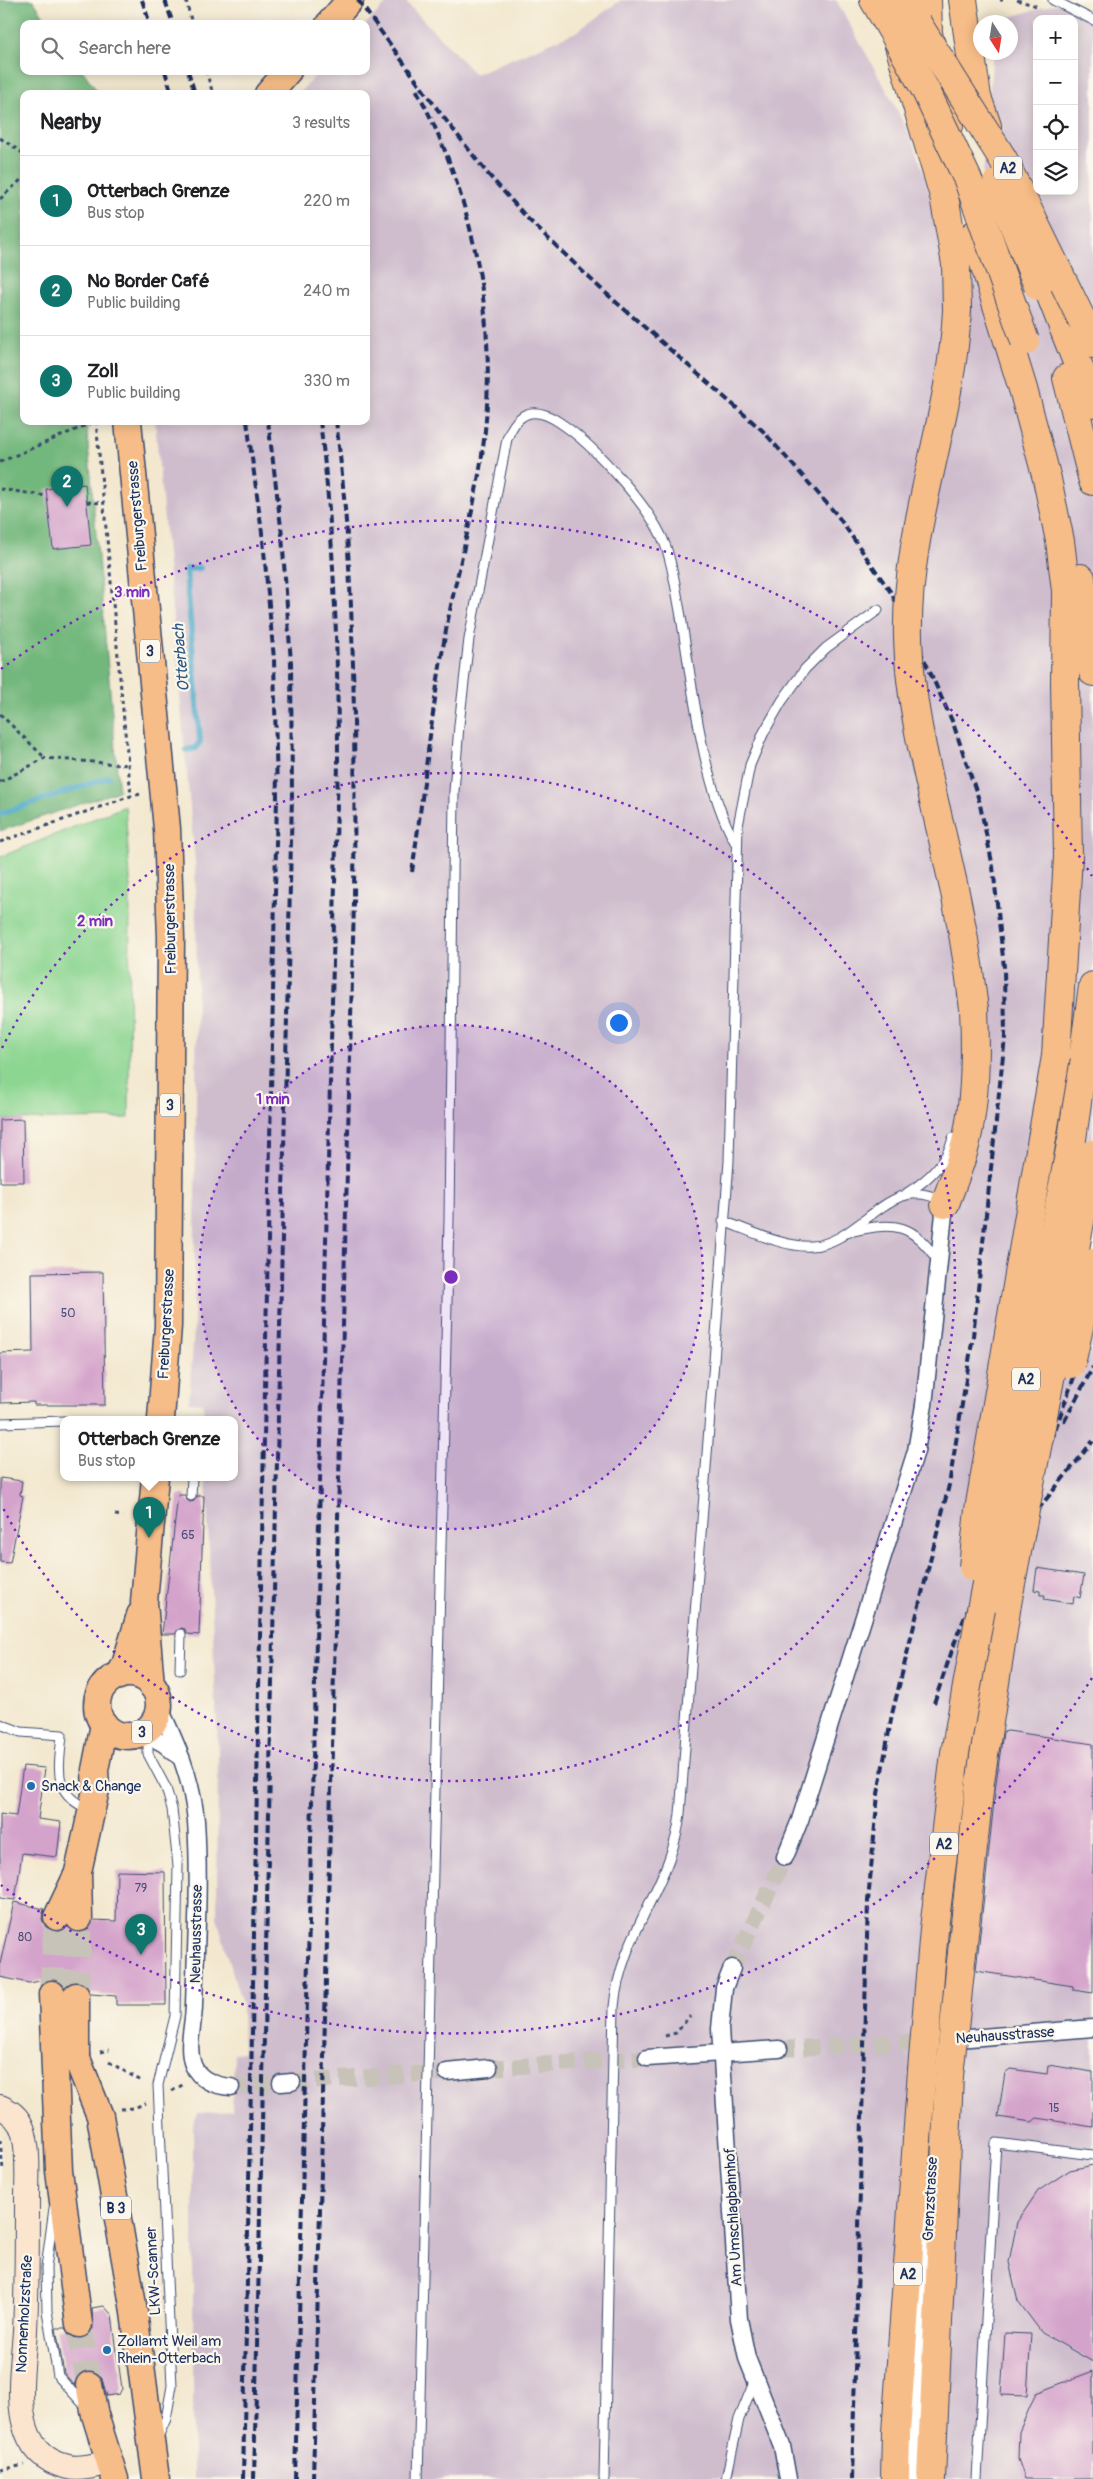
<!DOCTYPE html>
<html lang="en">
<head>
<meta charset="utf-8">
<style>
  :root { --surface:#fff; --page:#f2f2f2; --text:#202124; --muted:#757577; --line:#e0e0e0; --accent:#0f766e }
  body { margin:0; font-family:Pangolin,sans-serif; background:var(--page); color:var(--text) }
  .controls { position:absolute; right:15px; top:15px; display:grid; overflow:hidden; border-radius:10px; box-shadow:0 2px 12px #0003 }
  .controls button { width:45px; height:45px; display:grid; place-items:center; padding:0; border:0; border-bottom:1px solid var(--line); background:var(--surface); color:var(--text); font:25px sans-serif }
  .compass { position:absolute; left:973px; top:15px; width:45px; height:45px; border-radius:50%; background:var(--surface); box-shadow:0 2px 12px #0003; rotate:168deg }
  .you { position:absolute; left:618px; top:1022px; width:18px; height:18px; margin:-12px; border:4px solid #fff; border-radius:50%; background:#1a73e8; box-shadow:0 0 0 8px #1a73e833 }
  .badge { display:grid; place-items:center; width:32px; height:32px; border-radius:50%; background:var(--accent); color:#fff; font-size:16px; font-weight:700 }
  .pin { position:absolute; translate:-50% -41px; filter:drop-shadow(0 1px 2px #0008) }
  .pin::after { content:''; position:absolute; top:26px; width:18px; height:15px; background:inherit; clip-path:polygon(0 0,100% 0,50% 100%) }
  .popup { position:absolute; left:60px; top:1416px; width:178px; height:65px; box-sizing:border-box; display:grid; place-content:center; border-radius:10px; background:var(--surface); filter:drop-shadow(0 1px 4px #0005); font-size:16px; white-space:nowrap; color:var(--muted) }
  .popup b { font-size:19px; color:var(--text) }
  .popup::after { content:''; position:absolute; left:50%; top:100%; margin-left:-10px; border:10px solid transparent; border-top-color:var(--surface) }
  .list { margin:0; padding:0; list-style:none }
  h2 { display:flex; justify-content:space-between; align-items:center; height:65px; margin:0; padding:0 20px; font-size:21px }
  h2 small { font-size:16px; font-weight:400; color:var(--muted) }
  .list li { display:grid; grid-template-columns:32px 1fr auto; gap:15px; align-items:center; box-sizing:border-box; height:90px; padding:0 20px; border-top:1px solid var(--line) }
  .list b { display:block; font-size:19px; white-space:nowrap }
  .list p { margin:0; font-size:16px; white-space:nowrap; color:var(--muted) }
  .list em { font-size:16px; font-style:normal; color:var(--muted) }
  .icon { flex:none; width:28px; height:28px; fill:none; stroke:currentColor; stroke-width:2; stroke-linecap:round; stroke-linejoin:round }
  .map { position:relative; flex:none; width:1093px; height:2479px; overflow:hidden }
  .search { position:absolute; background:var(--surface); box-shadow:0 2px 12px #0003; left:20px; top:20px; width:350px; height:55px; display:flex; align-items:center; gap:12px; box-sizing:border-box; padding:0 18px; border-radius:10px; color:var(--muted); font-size:19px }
  .panel { position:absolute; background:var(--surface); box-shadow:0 2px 12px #0003; left:20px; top:90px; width:350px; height:335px; border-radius:10px }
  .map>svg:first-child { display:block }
  .industrial { fill:#cfbdce; fill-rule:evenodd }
  .green { fill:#8dd692; stroke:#548278 }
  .forest { fill:#72b77c; stroke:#46736d }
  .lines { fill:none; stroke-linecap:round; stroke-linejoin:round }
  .stream { stroke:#48a8c7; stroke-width:6 }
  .building { fill:#d4a3cb }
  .street-tunnel { stroke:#c8c3b8; stroke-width:16; stroke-dasharray:16 8; stroke-linecap:butt }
  .primary-tunnel { stroke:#c8c3b8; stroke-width:26; stroke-dasharray:26 13; stroke-linecap:butt }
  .lane-casing { stroke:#3b4b6f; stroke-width:11 }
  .street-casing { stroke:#3b4b6f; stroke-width:19 }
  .secondary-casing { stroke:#3b4b6f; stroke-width:26 }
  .primary-casing { stroke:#3b4b6f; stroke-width:29 }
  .highway-casing { stroke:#3b4b6f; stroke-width:30 }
  .path { stroke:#3b4b6f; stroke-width:3; stroke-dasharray:4 4; stroke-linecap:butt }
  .lane { stroke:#fff; stroke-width:9 }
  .street { stroke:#fff; stroke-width:16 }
  .secondary { stroke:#fce5cf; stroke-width:24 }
  .primary { stroke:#f7bd88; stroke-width:26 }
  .highway { stroke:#f7bd88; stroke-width:28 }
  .rail { stroke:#1b2f5e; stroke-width:4; stroke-dasharray:8 4; stroke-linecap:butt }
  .highway-bridge-casing { stroke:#3b4b6f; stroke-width:30; stroke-linecap:butt }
  .highway-bridge { stroke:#f7bd88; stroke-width:28 }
  .ring { fill:none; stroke:#7b2cbf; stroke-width:2.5; stroke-dasharray:2.5 5 }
  .poi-dot { fill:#1f6fb2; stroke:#fbf7ec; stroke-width:2 }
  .labels { text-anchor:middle; stroke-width:4.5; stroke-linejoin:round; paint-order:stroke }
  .number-label { font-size:12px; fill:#494c79 }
  .shield { fill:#fbf7ec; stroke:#5e6b89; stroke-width:1 }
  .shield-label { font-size:14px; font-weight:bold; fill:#1b2f5e }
  .street-label { font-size:15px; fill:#1b2f5e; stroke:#fbf7ec }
  .poi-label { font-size:15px; fill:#1b2f5e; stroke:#fbf7ec; text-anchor:start }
  .water-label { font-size:16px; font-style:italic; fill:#2b5983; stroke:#fbf7ec }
  .centre { fill:#7b2cbf; stroke:#fbf7ec; stroke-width:2.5 }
  .ring-label { font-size:15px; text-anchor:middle; font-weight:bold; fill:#7b2cbf; stroke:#fbf7ec; stroke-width:4.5; stroke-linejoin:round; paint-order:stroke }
</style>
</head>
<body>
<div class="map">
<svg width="1093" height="2479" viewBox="0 0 1093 2479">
  <rect width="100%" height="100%" fill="#fbf7ec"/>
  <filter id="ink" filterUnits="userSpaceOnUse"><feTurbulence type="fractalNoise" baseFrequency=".02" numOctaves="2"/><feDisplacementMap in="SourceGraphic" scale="10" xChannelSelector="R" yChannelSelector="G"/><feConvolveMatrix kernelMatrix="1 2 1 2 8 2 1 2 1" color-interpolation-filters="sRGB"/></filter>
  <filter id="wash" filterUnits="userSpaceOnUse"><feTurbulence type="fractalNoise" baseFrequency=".0096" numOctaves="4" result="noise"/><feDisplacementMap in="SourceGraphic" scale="20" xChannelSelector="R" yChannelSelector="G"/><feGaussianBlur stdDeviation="1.12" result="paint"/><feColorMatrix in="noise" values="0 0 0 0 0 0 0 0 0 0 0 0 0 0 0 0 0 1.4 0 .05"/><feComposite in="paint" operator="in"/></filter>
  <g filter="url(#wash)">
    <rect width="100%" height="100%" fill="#f3e8cf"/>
    <!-- industrial -->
    <path class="industrial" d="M390,0h14l71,74 101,-42 45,-32h215l56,100 23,46 23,72 36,67 19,-232 17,-1v-30h-14v-1l70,-20 27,12v2466h-900v-354l4,-12 35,-2 2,-58 9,-1 -1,-47 -25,-87 1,-166 -12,-275h28v-58h-30l-1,-16 -14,-1 5,-74 3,-345 -2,-121 -40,-441h211v-327h-68l22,-23h46v-47zM1037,19h37v172h-37z"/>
    <!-- green -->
    <path class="green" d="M125,806l5,73 -1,239 -129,2v-263z"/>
    <!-- forest -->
    <path class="forest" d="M0,0h33l16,24h-25v47h59l16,23h-75v327h62l33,370 -119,40z"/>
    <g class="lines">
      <!-- stream -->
      <g class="stream">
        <path d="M186,750l10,-2 4,-7 -14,-172 14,-1"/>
        <path d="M0,814l109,-37"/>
      </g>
    </g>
    <g id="blocks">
      <!-- building -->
      <g class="building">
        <path d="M85,484l6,61 -38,4 -7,-60z"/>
        <path d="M23,1119l1,63h-24v-62z"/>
        <path d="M103,1272l2,133h-71v-3l-34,1v-50l33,-1 -1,-79z"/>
        <path d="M0,1478l22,3 -2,14 3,1 -13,67 -10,-1z"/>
        <path d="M178,1495h7l1,4 4,3 4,-1 3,-5h7l-5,139 -12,-1 -2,-5 -4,-1 -6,6h-13z"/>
        <path d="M1037,1568l47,7 -4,23 -6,-2 -1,8 -29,-5 1,-4h-5v-4l-6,-1z"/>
        <path d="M1008,1731l85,13v249l-20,-3v-4l-97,-15 20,-188 7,-51z"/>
        <path d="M23,1766l22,2 -7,51 23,3 -4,35 -35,-4 -7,47 -15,-2v-84l16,2z"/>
        <path d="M117,1871l48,1 1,133h-50v-9l-25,-2 -7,-11 -8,-2 -11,6 -6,-6 -7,-2 -23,4 -29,-6v-13l14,-62 30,7 -2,10 3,7 6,5 8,1 8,-5 12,6 7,-2 7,-11 23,1z"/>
        <path d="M1048,2065l45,7v55l-56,-9 -5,4 -34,-5 7,-44 5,-4 37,5z"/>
        <path d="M1093,2165v197l-51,-29 -24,-32 -9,-39 8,-40 21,-31 32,-21z"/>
        <path d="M104,2306l8,9 10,74 -3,5 -12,2 -6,-20 -7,-5 -7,-1 -7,3 -6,12 -10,-12 -8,-45h9l9,10 7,1 7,-3 5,-7 -1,-21z"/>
        <path d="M1005,2333l26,1 -4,62 -26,-1z"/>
        <path d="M1093,2371v108h-68l-7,-20 1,-27 17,-39z"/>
      </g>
    </g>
  </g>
  <g filter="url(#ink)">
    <use href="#blocks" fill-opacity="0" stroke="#3b4b6f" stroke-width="1"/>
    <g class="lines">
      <!-- street-tunnel -->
      <g class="street-tunnel">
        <path d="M732,1968l53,-111"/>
        <path d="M779,2049l138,-7"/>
        <path d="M489,2068l158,-10"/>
        <path d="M292,2082l155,-10"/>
        <path d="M231,2087l50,-4"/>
      </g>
      <!-- primary-tunnel -->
      <g class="primary-tunnel">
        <path d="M52,1994l5,-77"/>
        <path d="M76,1996l3,-78"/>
        <path d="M79,2324l10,61"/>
      </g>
      <!-- lane casing -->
      <g class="lane-casing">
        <g id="lane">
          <path d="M1053,0l40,20"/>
          <path d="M907,1193c21,-13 40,-31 46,-55"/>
          <path d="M723,1221c25,9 62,27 88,25 50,-2 80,-77 132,-44"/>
          <path d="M853,1231c43,-9 59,-8 85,30"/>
          <path d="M0,1423l64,-2"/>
          <path d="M191,1496l1,-19"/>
          <path d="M180,1670l1,-36"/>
          <path d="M0,1724l21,8 41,3c-3,34 -10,58 26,74"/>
          <path d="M154,1738l-6,8v8l18,34 6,21 6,57 -3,150 -17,69 14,301 -6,33 -8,18"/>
          <path d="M54,2208l-8,60 1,43 11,65 27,30"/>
          <path d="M418,2479l31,-1258 5,-429 5,-67 10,-86 38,-200c10,-27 26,-34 52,-17 34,22 94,87 107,125 7,20 10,43 14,64 12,69 21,171 55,231"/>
          <path d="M604,2479l10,-472c6,-73 59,-124 66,-193l49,-653 9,-335 12,-61 14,-33 18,-31 23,-32 21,-21 52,-38"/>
          <path d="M726,2479l13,-60 16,-39"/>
          <path d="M977,2479l19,-336 97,12"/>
        </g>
      </g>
      <!-- street casing -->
      <g class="street-casing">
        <g id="street">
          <path d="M159,1706c18,39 33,72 37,115 4,61 0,123 -2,184 0,19 -8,41 -1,60 6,15 23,21 38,22"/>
          <path d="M142,1732l22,12 17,14"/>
          <path d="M785,1857l15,-37 116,-369 8,-46 21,-201"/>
          <path d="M732,1968l-8,20 -4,41 19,290 8,39 35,88 6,33"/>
          <path d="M945,2040l148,-12"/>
          <path d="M647,2058l132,-9"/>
          <path d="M447,2072l42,-4"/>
          <path d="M281,2083l11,-1"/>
          <path d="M915,2479l15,-275"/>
        </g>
      </g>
      <!-- secondary casing -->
      <g class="secondary-casing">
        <path id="secondary" d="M0,2107c13,5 21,14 24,27 5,20 3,44 3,64 0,44 0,89 -2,133 -3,46 -19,122 43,136 13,3 29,-2 41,-5"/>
      </g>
      <!-- primary casing -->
      <g class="primary-casing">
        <g id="primary">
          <path d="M329,24l21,-24"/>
          <path d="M268,94l20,-23"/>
          <path d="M128,421l39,408 4,109 -3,388 -7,93"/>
          <circle cx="128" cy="1705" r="31"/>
          <path d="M119,1676l6,-11 15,-50"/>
          <path d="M151,1685l-7,-83 11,-125"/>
          <path d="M57,1917l19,-40"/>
          <path d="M79,1918l-1,-46 18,-82 -1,-20 9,-46"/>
          <path d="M52,1994l7,177 20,153"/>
          <path d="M76,1996v60l24,60 33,189 23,174"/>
          <path d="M89,2385l6,30 20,64"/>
        </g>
      </g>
      <!-- highway casing -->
      <g class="highway-casing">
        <g id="highway">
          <path d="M874,0l23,39 47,157 12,68 1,46"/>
          <path d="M903,0l14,23"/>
          <path d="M927,0l1,33 21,93"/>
          <path d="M963,0l14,97 10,29"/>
          <path d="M975,234l48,155 24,90 13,62 6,50 -1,91 3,175 -12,199"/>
          <path d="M1036,258l57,145"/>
          <path d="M1083,322l10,22"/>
          <path d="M1067,378l26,103"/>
          <path d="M1081,578l12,94"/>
          <path d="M1072,1139l21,-153"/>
          <path d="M945,1204c7,-20 16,-41 21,-62 10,-42 10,-89 8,-133"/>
          <path d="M980,1781l27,-177"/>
          <path d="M895,2479l1,-47 26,-362"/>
          <path d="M931,2479l18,-403"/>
        </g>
      </g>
      <!-- path -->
      <g class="path">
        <path d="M186,0l6,24"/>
        <path d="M1000,0h3"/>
        <path d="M1017,0l23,7"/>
        <path d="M206,71l7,23"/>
        <path d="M0,138l24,16"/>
        <path d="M0,199l24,-22"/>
        <path d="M96,421l35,375"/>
        <path d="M0,462l96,-41"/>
        <path d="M0,489l47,7"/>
        <path d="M87,502l18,1"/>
        <path d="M0,714l45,44"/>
        <path d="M0,782l45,-24 83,7"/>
        <path d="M0,842l131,-46 10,-2"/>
        <path d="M115,1515l8,1"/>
        <path d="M665,2036l11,-3 14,-17"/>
        <path d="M100,2052l9,-2"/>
        <path d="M109,2062l34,20"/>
        <path d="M172,2091l12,-7"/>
        <path d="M121,2109l13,-1 12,-5"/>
        <path d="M0,2140l3,30"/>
        <path d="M0,2470l24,-5"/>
      </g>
      <!-- lane -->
      <use href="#lane" class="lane"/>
      <!-- street -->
      <use href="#street" class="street"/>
      <!-- secondary -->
      <use href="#secondary" class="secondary"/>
      <!-- primary -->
      <use href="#primary" class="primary"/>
      <!-- highway -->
      <use href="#highway" class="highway"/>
      <!-- rail -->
      <g class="rail">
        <path d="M142,0l8,24"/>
        <path d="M165,0l8,24"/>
        <path d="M358,0l80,110 49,63 42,47 71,68 163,143 74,84 55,79 33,67 28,62 26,77 14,67 11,100 1,70 -32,299 -24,149 -57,229 -14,80 -10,107 -16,578"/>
        <path d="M165,71l7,23"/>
        <path d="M188,71l7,23"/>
        <path d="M412,872c12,-82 20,-166 35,-247 11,-57 27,-113 35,-170 18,-125 -6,-255 -66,-366"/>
        <path d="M1064,1422l29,-55"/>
        <path d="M1015,1538l78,-97"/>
        <path d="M934,1703l24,-70 44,-103 47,-83 44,-123"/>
        <path d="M243,2479l34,-1684 -3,-136 -11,-119 -16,-119"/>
        <path d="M254,2479l38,-1683 -1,-133 -9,-128 -14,-114"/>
        <path d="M295,2479l43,-1716c0,-114 -4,-228 -18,-342"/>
        <path d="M313,2479l41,-1577c1,-161 2,-321 -18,-481"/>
      </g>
      <!-- highway-bridge casing -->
      <g class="highway-bridge-casing">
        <g id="highway-bridge">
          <path d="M917,23l86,136 80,163"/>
          <path d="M897,39l29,52 42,89 57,161"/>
          <path d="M997,183l41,103"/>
          <path d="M957,310c-5,110 -52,216 -49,328 2,74 23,147 39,219 12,50 21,100 27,152"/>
          <path d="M1071,1364l22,-101"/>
          <path d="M973,1567l6,-57 77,-454"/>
          <path d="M1007,1604l86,-450"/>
          <path d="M922,2070l12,-141 21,-176 24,-133 93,-481"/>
          <path d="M949,2076l31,-295"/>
        </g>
      </g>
      <!-- highway-bridge -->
      <use href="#highway-bridge" class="highway-bridge"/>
    </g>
  </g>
  <!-- distance rings -->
  <circle cx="451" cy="1277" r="252" fill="#7b2cbf" fill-opacity=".12"/>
  <g class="ring">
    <circle cx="451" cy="1277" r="252"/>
    <path d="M2 1048A504 504 0 1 1 2 1506"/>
    <path d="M1092 1678A756 756 0 0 1 1 1885M1 669A756 756 0 0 1 1092 876"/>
  </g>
  <!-- markers -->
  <g class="poi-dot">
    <circle cx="31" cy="1786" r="5"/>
    <circle cx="107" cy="2350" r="5"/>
  </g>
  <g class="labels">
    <!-- number labels -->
    <g class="number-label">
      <text x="68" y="1317">50</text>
      <text x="188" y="1539">65</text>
      <text x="141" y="1892">79</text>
      <text x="25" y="1941">80</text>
      <text x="1054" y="2112">15</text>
    </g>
    <!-- shield labels -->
    <g class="shield">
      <rect x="994" y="156.5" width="28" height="23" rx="4"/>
      <rect x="140" y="639.5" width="20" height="23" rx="4"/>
      <rect x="160" y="1093.5" width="20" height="23" rx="4"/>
      <rect x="1012" y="1367.5" width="28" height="23" rx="4"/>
      <rect x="132" y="1720.5" width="20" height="23" rx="4"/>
      <rect x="930" y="1832.5" width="28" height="23" rx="4"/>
      <rect x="101" y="2196.5" width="30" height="23" rx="4"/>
      <rect x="894" y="2262.5" width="28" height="23" rx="4"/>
    </g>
    <g class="shield-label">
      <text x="1008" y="173">A2</text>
      <text x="150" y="656">3</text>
      <text x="170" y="1110">3</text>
      <text x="1026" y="1384">A2</text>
      <text x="142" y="1737">3</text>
      <text x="944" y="1849">A2</text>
      <text x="116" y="2213">B 3</text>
      <text x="908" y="2279">A2</text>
    </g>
    <!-- street labels -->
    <g class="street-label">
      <text transform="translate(137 516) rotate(-95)" y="5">Freiburgerstrasse</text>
      <text transform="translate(170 919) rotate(-91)" y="5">Freiburgerstrasse</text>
      <text transform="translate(166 1324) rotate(-87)" y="5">Freiburgerstrasse</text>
      <text transform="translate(196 1934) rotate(-89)" y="5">Neuhausstrasse</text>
      <text transform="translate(1005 2035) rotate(-4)" y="5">Neuhausstrasse</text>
      <text transform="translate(930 2199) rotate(-87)" y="5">Grenzstrasse</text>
      <text transform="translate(733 2217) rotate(-93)" y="5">Am Umschlagbahnhof</text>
      <text transform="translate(153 2271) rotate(-93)" y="5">LKW-Scanner</text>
      <text transform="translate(24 2314) rotate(-87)" y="5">Nonnenholzstraße</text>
    </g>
    <!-- poi labels -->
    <g class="poi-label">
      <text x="41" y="1791">Snack &amp; Change</text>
      <text x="117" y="2346">Zollamt Weil am<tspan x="117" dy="17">Rhein-Otterbach</tspan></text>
    </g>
    <!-- water labels -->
    <g class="water-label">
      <text transform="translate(180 658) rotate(-95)" y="6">Otterbach</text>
    </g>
  </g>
  <circle cx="451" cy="1277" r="8" class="centre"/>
  <g class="ring-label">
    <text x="132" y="597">3 min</text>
    <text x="95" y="926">2 min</text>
    <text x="273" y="1104">1 min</text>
  </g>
</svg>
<div class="controls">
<button>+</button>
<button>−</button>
<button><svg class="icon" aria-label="locate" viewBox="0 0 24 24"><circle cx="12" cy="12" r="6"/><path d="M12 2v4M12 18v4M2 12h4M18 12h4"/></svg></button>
<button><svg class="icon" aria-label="layers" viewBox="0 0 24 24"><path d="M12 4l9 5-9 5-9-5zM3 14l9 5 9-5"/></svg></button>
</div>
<svg class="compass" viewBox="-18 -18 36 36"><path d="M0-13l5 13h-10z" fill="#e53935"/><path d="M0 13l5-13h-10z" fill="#757577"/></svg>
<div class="you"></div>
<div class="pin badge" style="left:149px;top:1538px">1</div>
<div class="popup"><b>Otterbach Grenze</b>Bus stop</div>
<div class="pin badge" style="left:67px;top:507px">2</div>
<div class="pin badge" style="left:141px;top:1955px">3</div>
<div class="search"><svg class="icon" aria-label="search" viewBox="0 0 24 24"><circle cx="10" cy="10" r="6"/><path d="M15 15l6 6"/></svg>Search here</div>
<section class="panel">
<h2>Nearby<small>3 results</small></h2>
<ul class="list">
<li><span class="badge">1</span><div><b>Otterbach Grenze</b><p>Bus stop</p></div><em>220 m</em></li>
<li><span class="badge">2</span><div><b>No Border Café</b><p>Public building</p></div><em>240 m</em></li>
<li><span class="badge">3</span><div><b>Zoll</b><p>Public building</p></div><em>330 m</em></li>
</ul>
</section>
</div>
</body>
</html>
